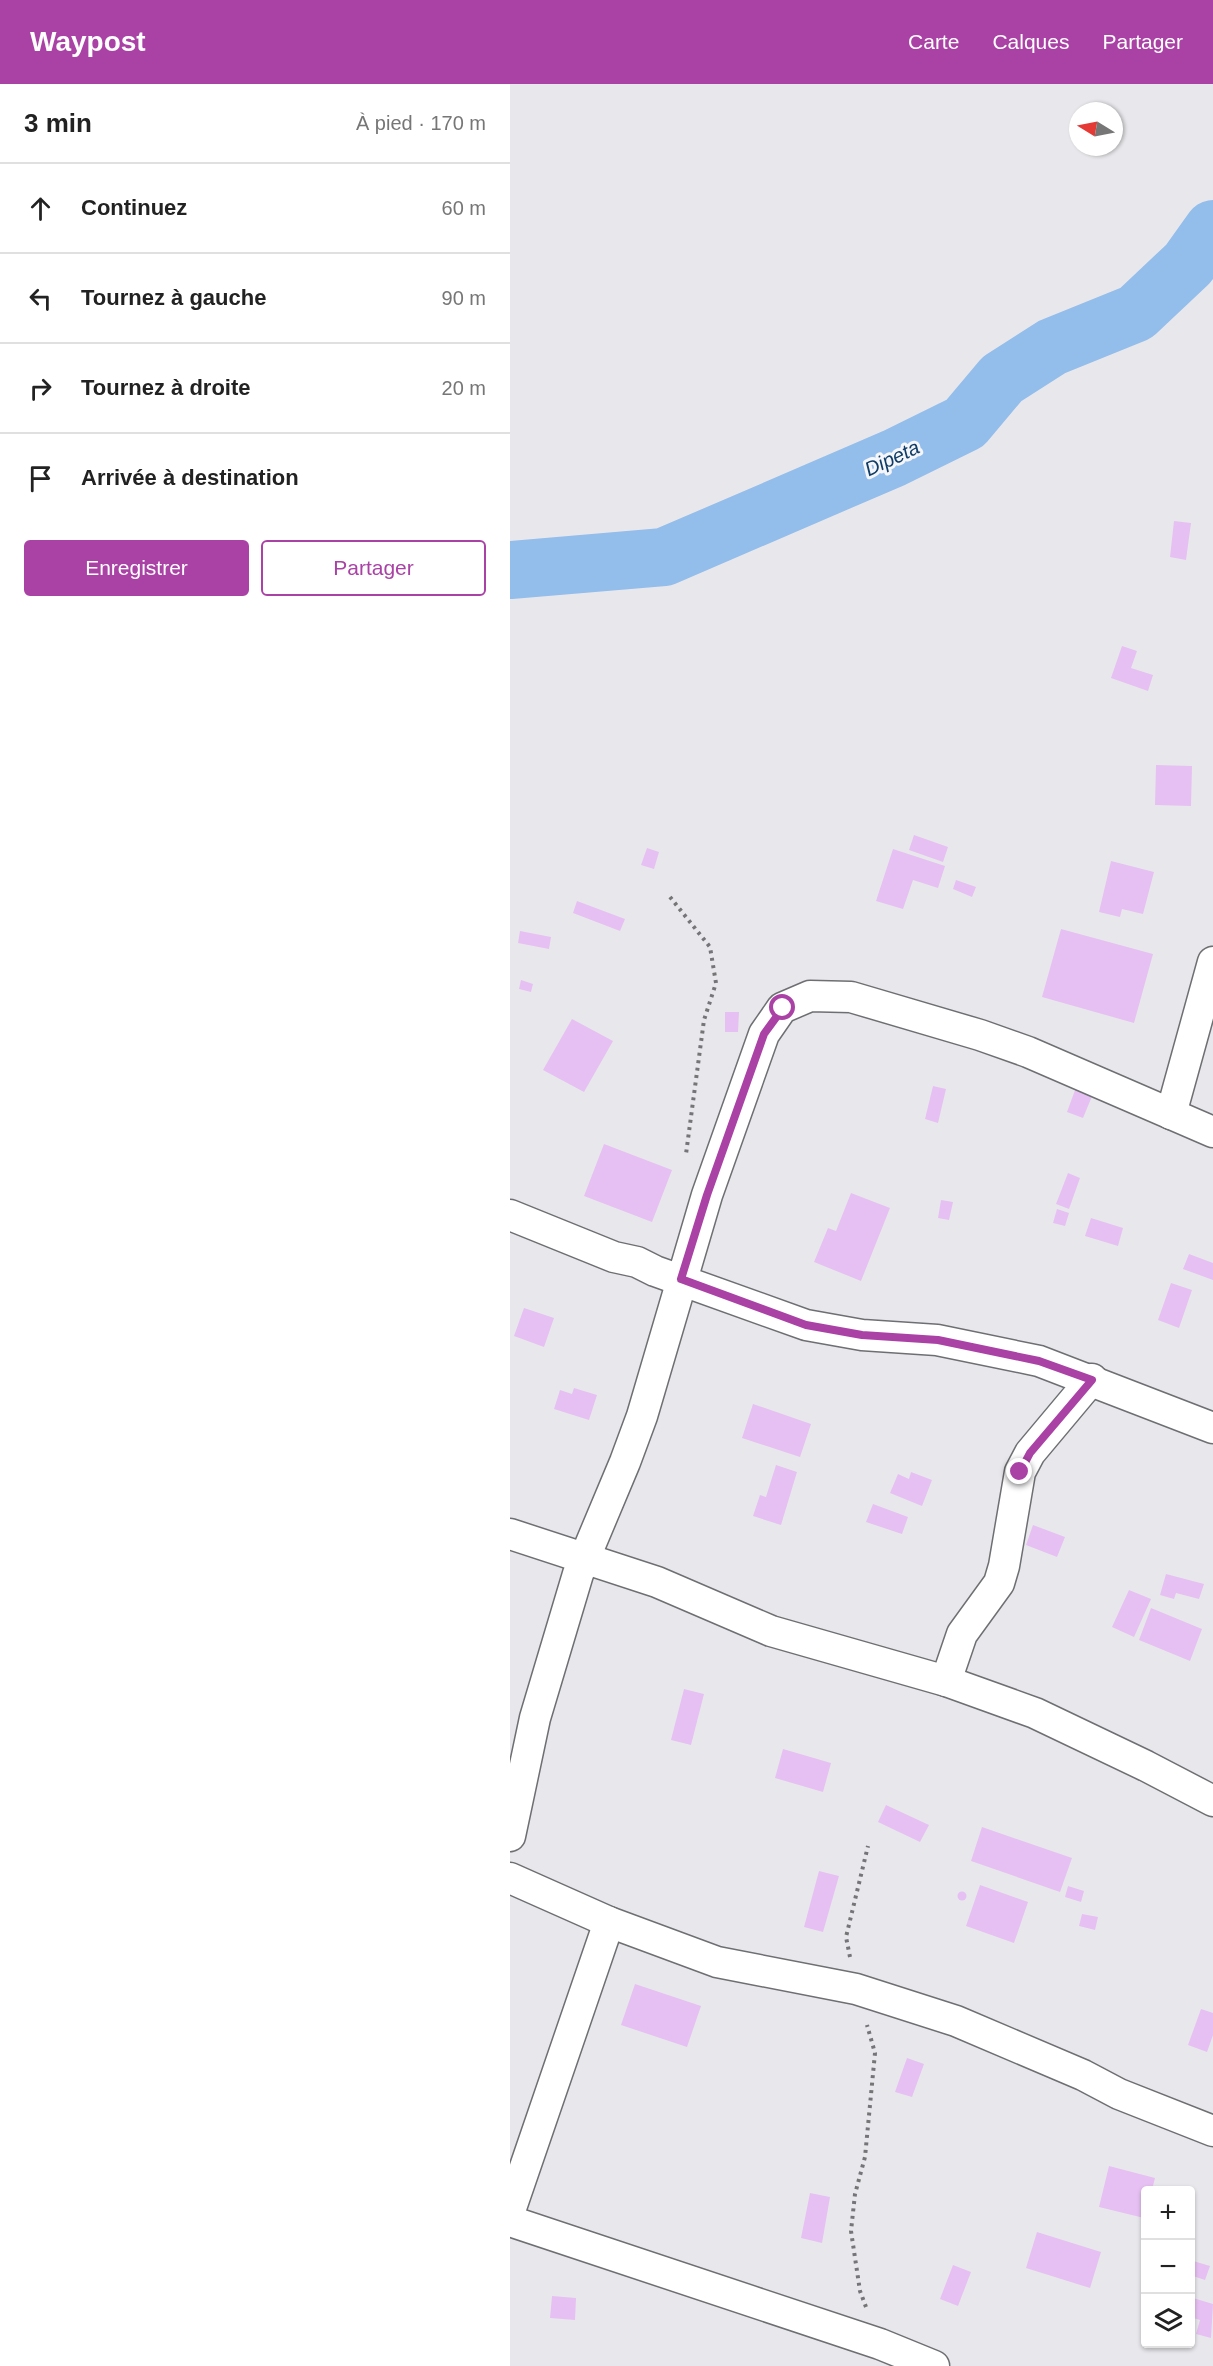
<!DOCTYPE html>
<html lang="fr">
<head>
<meta charset="utf-8">
<style>
  :root { --surface:#fff; --page:#f6f6f6; --text:#222; --muted:#767676; --line:#e0e0e0; --accent:#aa42a6 }
  body { margin:0; font-family:Arial,sans-serif; background:var(--page); color:var(--text) }
  .controls { position:absolute; right:18px; bottom:18px; display:grid; overflow:hidden; border-radius:6px; box-shadow:0 2px 4px #0004 }
  .controls button { width:54px; height:54px; display:grid; place-items:center; padding:0; border:0; border-bottom:2px solid var(--line); background:var(--surface); color:var(--text); font:30px sans-serif }
  .compass { position:absolute; left:559px; top:18px; width:54px; height:54px; border-radius:50%; background:var(--surface); box-shadow:0 2px 4px #0004; rotate:280deg }
  .stop { position:absolute; width:18px; height:18px; margin:-14px; border:4px solid #aa42a6; border-radius:50%; background:#fff }
  .stop.end { background:#aa42a6; border-color:#fff; box-shadow:0 2px 6px #0008 }
  .list { margin:0; padding:0; list-style:none }
  h2 { display:flex; justify-content:space-between; align-items:center; height:78px; margin:0; padding:0 24px; font-size:26px }
  h2 small { font-size:20px; font-weight:400; color:var(--muted) }
  .list li { display:grid; grid-template-columns:39px 1fr auto; gap:18px; align-items:center; box-sizing:border-box; height:90px; padding:0 24px; border-top:2px solid var(--line) }
  .list b { display:block; font-size:22px; white-space:nowrap }
  .list em { font-size:20px; font-style:normal; color:var(--muted) }
  .actions { display:flex; gap:12px; padding:18px 24px }
  .actions a { flex:1; padding:14px 0; border:2px solid var(--accent); border-radius:6px; text-align:center; font-size:21px; color:var(--accent) }
  .actions .main { background:var(--accent); color:#fff }
  .icon { flex:none; width:33px; height:33px; fill:none; stroke:currentColor; stroke-width:2; stroke-linecap:round; stroke-linejoin:round }
  .map { position:relative; flex:none; width:703px; height:2282px; overflow:hidden }
  header { display:flex; align-items:center; gap:36px; box-sizing:border-box; height:84px; padding:0 30px; background:var(--accent); color:#fff }
  header strong { font-size:28px }
  nav { display:flex; gap:33px; margin-inline-start:auto; font-size:21px }
  main { display:flex }
  aside { flex:1; background:var(--surface) }
  .map>svg:first-child { display:block }
  .lines { fill:none; stroke-linecap:round; stroke-linejoin:round }
  .river { stroke:#93bdeb; stroke-width:58 }
  .building { fill:#e6c0f2 }
  .minor-casing { stroke:#6e6f72; stroke-width:33 }
  .path { stroke:#757578; stroke-width:4; stroke-dasharray:3 4.5; stroke-linecap:butt }
  .minor { stroke:#fff; stroke-width:30 }
  .route { stroke:#aa42a6; stroke-width:8 }
  .labels { text-anchor:middle; stroke-width:6; stroke-linejoin:round; paint-order:stroke }
  .water-label { font-size:20px; font-style:italic; fill:#0f3d67; stroke:#f5f6fa }
</style>
</head>
<body>
<header>
<strong>Waypost</strong>
<nav><a>Carte</a><a>Calques</a><a>Partager</a></nav>
</header>
<main>
<aside>
<h2>3 min<small>À pied · 170 m</small></h2>
<ul class="list">
<li><svg class="icon" aria-label="ahead" viewBox="0 0 24 24"><path d="M12 20V5M6 11l6-6 6 6"/></svg><div><b>Continuez</b></div><em>60 m</em></li>
<li><svg class="icon" aria-label="left" viewBox="0 0 24 24"><path d="M17 20v-9H6M10 6l-5 5 5 5"/></svg><div><b>Tournez à gauche</b></div><em>90 m</em></li>
<li><svg class="icon" aria-label="right" viewBox="0 0 24 24"><path d="M7 20v-9h11M14 6l5 5-5 5"/></svg><div><b>Tournez à droite</b></div><em>20 m</em></li>
<li><svg class="icon" aria-label="arrive" viewBox="0 0 24 24"><path d="M6 21V4h12l-3 4 3 4H6"/></svg><div><b>Arrivée à destination</b></div></li>
</ul>
<div class="actions"><a class="main">Enregistrer</a><a>Partager</a></div>
</aside>
<div class="map">
<svg width="703" height="2282" viewBox="0 0 703 2282">
  <rect width="100%" height="100%" fill="#e8e8ec"/>
  <g class="lines">
    <!-- river -->
    <path class="river" d="M0,486l154,-13 230,-99 71,-35 37,-44 50,-32 84,-34 52,-49 25,-35"/>
  </g>
  <!-- building -->
  <g class="building">
    <path d="M664,437l17,2 -5,37 -16,-3z"/>
    <path d="M612,562l15,5 -6,17 22,7 -5,16 -37,-13z"/>
    <path d="M646,681l36,1 -1,40 -36,-1z"/>
    <path d="M404,751l34,12 -5,15 -34,-12z"/>
    <path d="M137,764l12,4 -5,17 -13,-4z"/>
    <path d="M383,765l52,17 -7,22 -25,-8 -10,29 -27,-8z"/>
    <path d="M601,777l43,11 -11,42 -21,-5 -2,8 -21,-5z"/>
    <path d="M446,796l20,7 -4,10 -19,-8z"/>
    <path d="M67,817l48,18 -5,12 -47,-18z"/>
    <path d="M551,845l92,25 -19,69 -92,-26z"/>
    <path d="M10,847l31,6 -2,12 -31,-6z"/>
    <path d="M11,896l12,4 -2,8 -12,-3z"/>
    <path d="M215,928h14l-1,20h-13z"/>
    <path d="M62,935l41,22 -29,51 -41,-22z"/>
    <path d="M568,998l17,7 -12,29 -16,-6z"/>
    <path d="M423,1002l13,3 -8,34 -13,-4z"/>
    <path d="M94,1060l68,26 -20,52 -68,-26z"/>
    <path d="M558,1089l12,5 -11,31 -13,-5z"/>
    <path d="M341,1109l39,15 -29,73 -47,-19 14,-34 8,3z"/>
    <path d="M431,1116l12,2 -4,18 -11,-2z"/>
    <path d="M547,1125l12,4 -4,13 -12,-3z"/>
    <path d="M581,1134l32,10 -5,18 -33,-10z"/>
    <path d="M679,1170l24,9v17l-30,-11z"/>
    <path d="M661,1199l21,7 -13,38 -21,-8z"/>
    <path d="M14,1224l30,10 -10,29 -30,-11z"/>
    <path d="M64,1304l23,7 -8,25 -35,-11 6,-19 12,4z"/>
    <path d="M243,1320l58,20 -11,33 -58,-19z"/>
    <path d="M266,1381l21,7 -16,53 -28,-9 7,-21 6,2z"/>
    <path d="M401,1388l21,8 -10,26 -32,-13 8,-19 11,5z"/>
    <path d="M363,1420l35,13 -6,17 -36,-12z"/>
    <path d="M523,1441l32,12 -8,20 -31,-12z"/>
    <path d="M656,1490l38,10 -5,15 -23,-6 -2,6 -14,-4z"/>
    <path d="M619,1506l22,9 -17,38 -22,-10z"/>
    <path d="M641,1524l51,21 -12,32 -51,-21z"/>
    <path d="M174,1605l20,5 -13,51 -20,-5z"/>
    <path d="M273,1665l48,14 -8,29 -48,-14z"/>
    <path d="M376,1721l43,20 -9,17 -42,-20z"/>
    <path d="M472,1743l90,31 -12,34 -89,-31z"/>
    <path d="M309,1787l20,5 -16,56 -19,-5z"/>
    <path d="M470,1801l48,17 -14,41 -48,-17z"/>
    <path d="M558,1802l16,5 -3,11 -16,-5z"/>
    <circle cx="452" cy="1812" r="4.5"/>
    <path d="M572,1830l16,3 -3,13 -16,-4z"/>
    <path d="M125,1900l66,22 -14,41 -66,-22z"/>
    <path d="M691,1925l12,4v22l-6,17 -19,-7z"/>
    <path d="M397,1974l17,6 -12,33 -17,-5z"/>
    <path d="M599,2082l46,12 -3,12h-6l-2,28 -45,-11z"/>
    <path d="M300,2109l20,4 -8,46 -21,-5z"/>
    <path d="M527,2148l64,20 -11,36 -64,-20z"/>
    <path d="M680,2176l20,6 -5,14 -15,-5z"/>
    <path d="M443,2181l18,7 -13,34 -18,-7z"/>
    <path d="M42,2212l24,2 -1,22 -25,-2z"/>
    <path d="M680,2213l23,7 -2,34 -15,-4 4,-14 -10,-3z"/>
  </g>
  <g class="lines">
    <!-- minor casing -->
    <g class="minor-casing">
      <g id="minor">
        <path d="M661,1030l42,-152"/>
        <path d="M0,1131l104,42 23,5 18,9 151,54 56,10 75,5 102,21 174,67"/>
        <path d="M0,1450l147,48 114,49 175,50 89,32 111,53 67,35"/>
        <path d="M436,1597l16,-47 37,-51 5,-17 16,-94 10,-19 62,-74"/>
        <path d="M0,1752l25,-118 43,-144 47,-112 17,-46 65,-221 57,-161 18,-26 28,-12 41,1 129,38 48,17 185,80"/>
        <path d="M0,1794l99,44 108,40 139,27 100,32 127,54 36,19 94,37"/>
        <path d="M0,2127l99,-289"/>
        <path d="M0,2137l370,123 54,22"/>
      </g>
    </g>
    <!-- path -->
    <g class="path">
      <path d="M160,813l40,50 6,36 -12,37 -18,134"/>
      <path d="M340,1873l-4,-20 22,-91"/>
      <path d="M356,2223l-6,-16 -9,-60 4,-37 10,-37 10,-104 -8,-28"/>
    </g>
    <!-- minor -->
    <use href="#minor" class="minor"/>
  </g>
  <g class="lines">
    <!-- route -->
    <path class="route" d="M273,924l-19,26 -57,161 -26,84 125,46 56,10 76,5 101,21 53,19 -62,73 -10,19"/>
  </g>
  <g class="labels">
    <!-- water labels -->
    <g class="water-label">
      <text transform="translate(382 374) rotate(-25)" y="7">Dipeta</text>
    </g>
  </g>
</svg>
<div class="controls">
<button>+</button>
<button>−</button>
<button><svg class="icon" aria-label="layers" viewBox="0 0 24 24"><path d="M12 4l9 5-9 5-9-5zM3 14l9 5 9-5"/></svg></button>
</div>
<svg class="compass" viewBox="-18 -18 36 36"><path d="M0-13l5 13h-10z" fill="#e53935"/><path d="M0 13l5-13h-10z" fill="#767676"/></svg>
<div class="stop" style="left:273px;top:924px"></div>
<div class="stop end" style="left:510px;top:1388px"></div>
</div>
</main>
</body>
</html>
